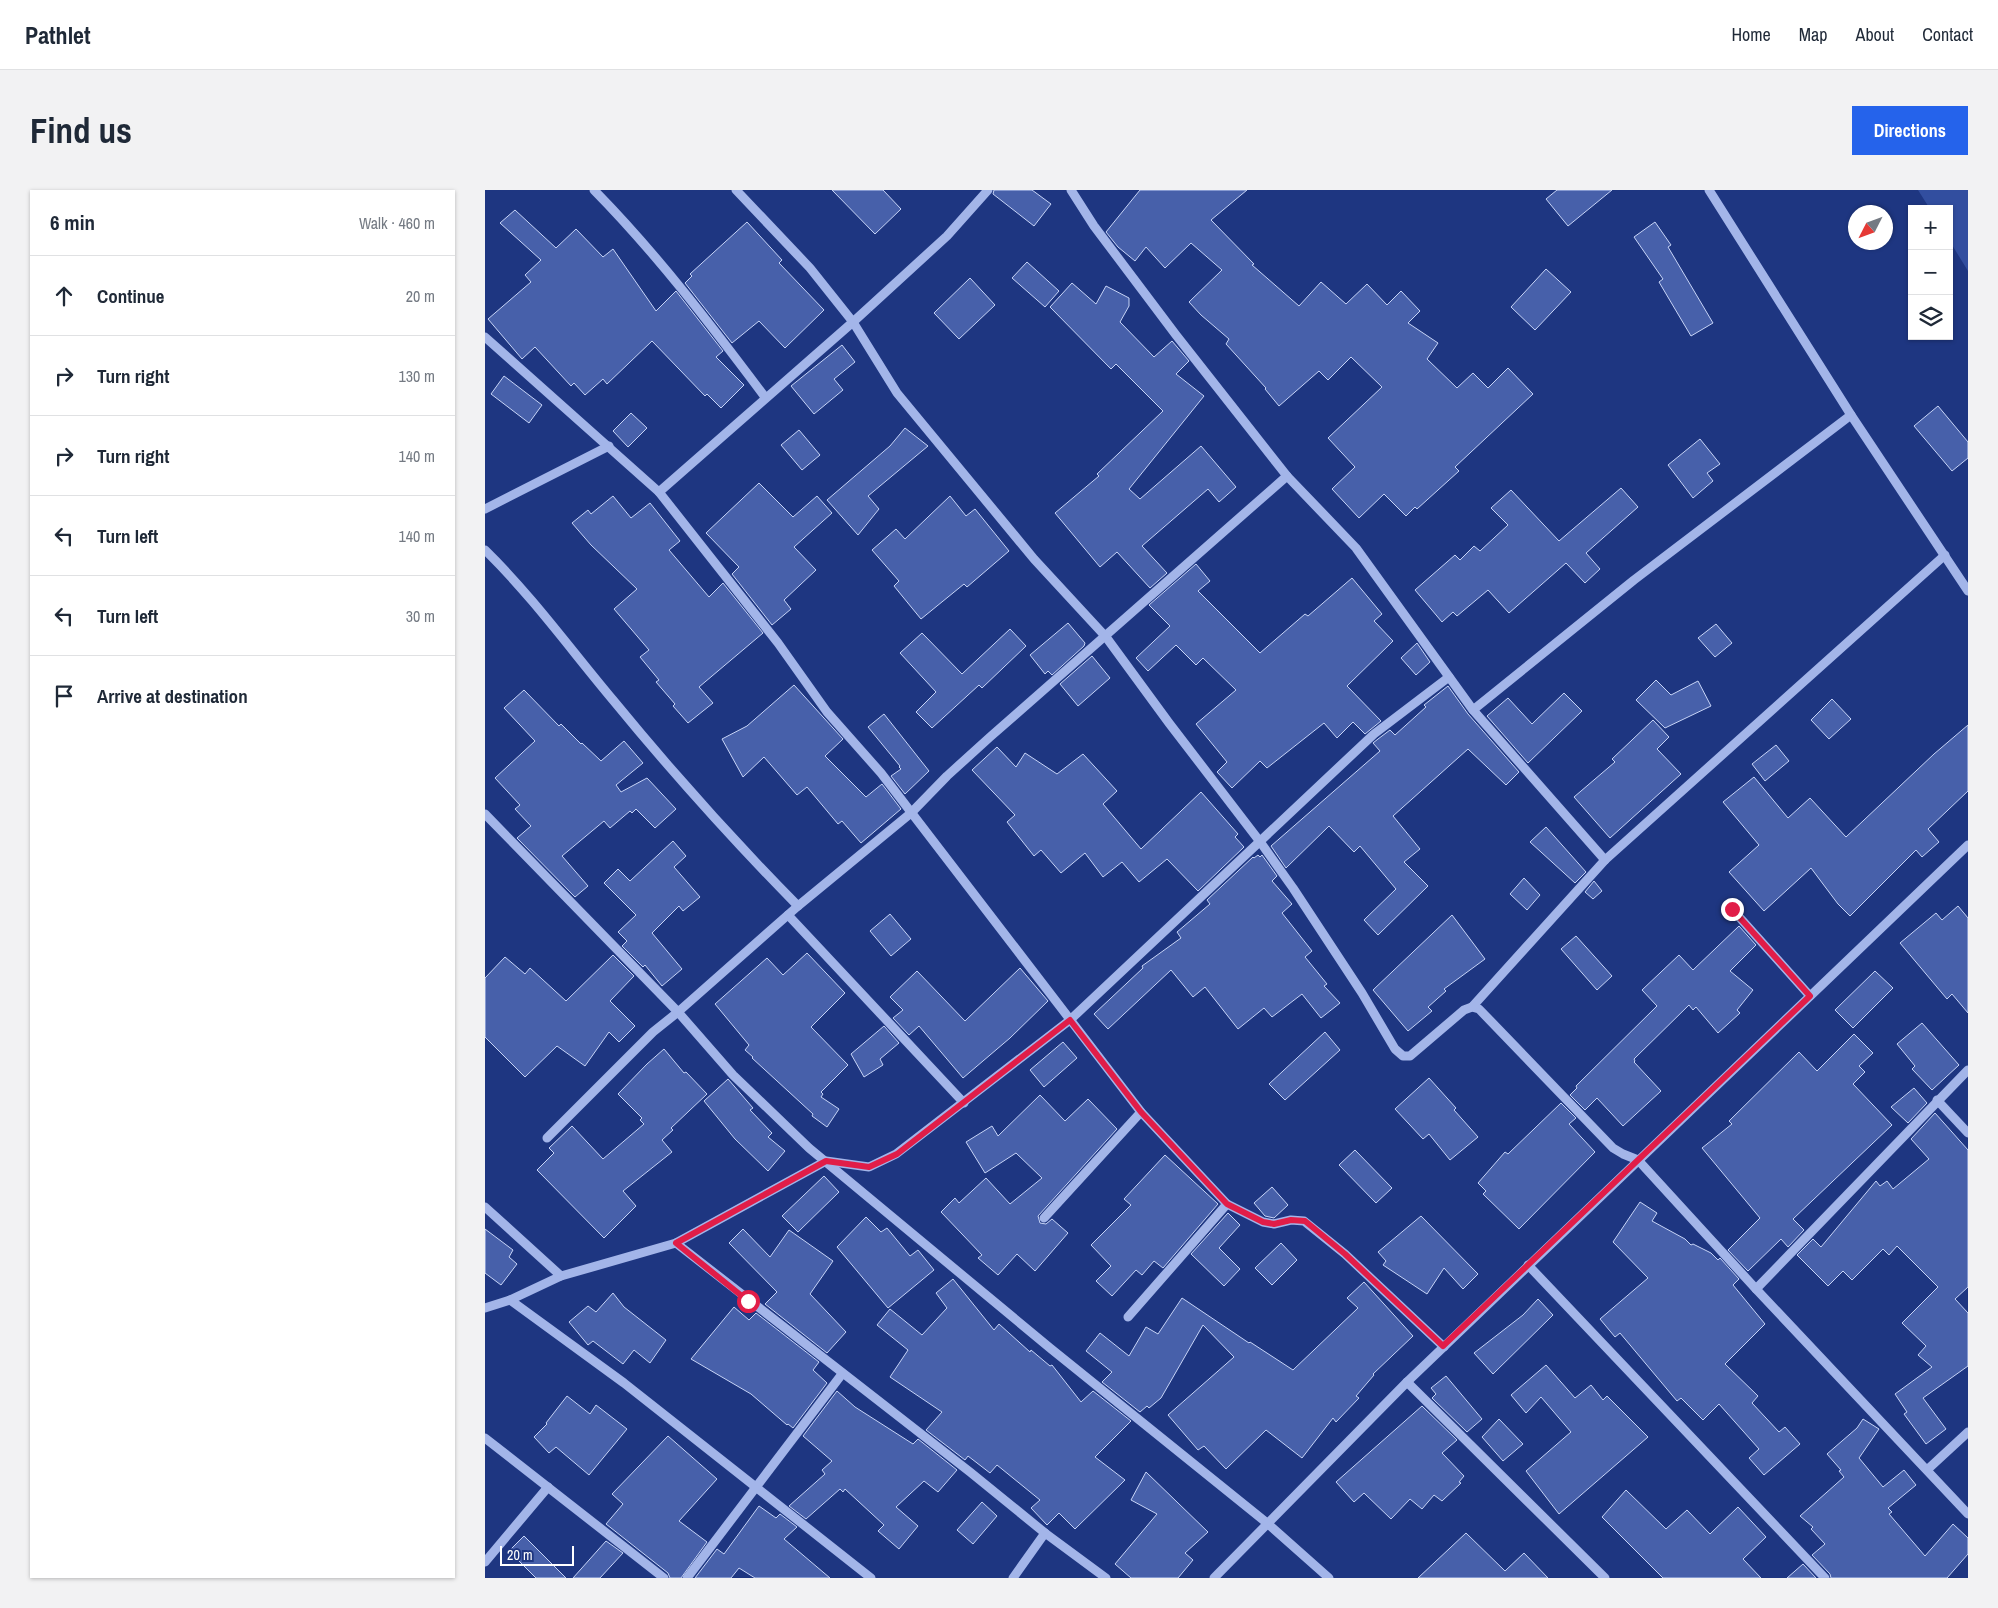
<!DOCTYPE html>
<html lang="en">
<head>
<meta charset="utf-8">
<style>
  :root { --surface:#fff; --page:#f2f2f3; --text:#1f2937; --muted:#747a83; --line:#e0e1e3; --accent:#2563eb }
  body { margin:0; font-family:"Archivo Narrow",sans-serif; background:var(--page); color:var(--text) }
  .controls { position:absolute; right:15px; top:15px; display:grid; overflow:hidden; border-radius:0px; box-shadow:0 1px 4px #0004 }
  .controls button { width:45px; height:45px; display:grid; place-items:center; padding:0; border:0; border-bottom:1px solid var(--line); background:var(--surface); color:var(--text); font:25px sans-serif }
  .compass { position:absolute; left:1363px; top:15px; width:45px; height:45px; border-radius:50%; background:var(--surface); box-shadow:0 1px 4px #0004; rotate:228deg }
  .scale { position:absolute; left:15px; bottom:12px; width:74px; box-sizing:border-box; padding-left:5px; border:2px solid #fff; border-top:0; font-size:14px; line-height:18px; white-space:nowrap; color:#fff; -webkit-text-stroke:4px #1e3681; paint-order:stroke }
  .stop { position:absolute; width:15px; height:15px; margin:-11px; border:4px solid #e11d48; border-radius:50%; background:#fff }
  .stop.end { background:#e11d48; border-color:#fff; box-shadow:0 1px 5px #0008 }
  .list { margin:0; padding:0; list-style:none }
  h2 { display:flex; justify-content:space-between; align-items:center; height:65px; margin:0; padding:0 20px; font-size:21px }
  h2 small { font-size:16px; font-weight:400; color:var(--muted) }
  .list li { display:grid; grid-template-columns:32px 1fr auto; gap:15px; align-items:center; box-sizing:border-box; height:80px; padding:0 20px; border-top:1px solid var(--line) }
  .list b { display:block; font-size:19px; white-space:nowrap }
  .list em { font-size:16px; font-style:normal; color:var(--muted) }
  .icon { flex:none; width:28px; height:28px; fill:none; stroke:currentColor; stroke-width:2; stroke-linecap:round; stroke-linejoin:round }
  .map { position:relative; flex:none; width:1483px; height:1388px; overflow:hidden; border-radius:0px }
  header { display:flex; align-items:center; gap:30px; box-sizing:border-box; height:70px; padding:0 25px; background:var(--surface); border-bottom:1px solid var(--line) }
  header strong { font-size:24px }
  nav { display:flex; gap:28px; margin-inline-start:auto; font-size:18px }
  .intro { display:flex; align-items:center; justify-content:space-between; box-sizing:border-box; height:120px; padding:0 30px }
  h1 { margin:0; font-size:35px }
  .button { padding:12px 22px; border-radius:0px; background:var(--accent); color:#fff; font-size:18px; font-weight:700 }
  main { display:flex; gap:30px; padding:0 30px }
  aside { flex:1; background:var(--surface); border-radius:0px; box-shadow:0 1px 4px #0004 }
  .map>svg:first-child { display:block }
  .green { fill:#324e9f }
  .building { fill:#4760aa; stroke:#c7d4f7 }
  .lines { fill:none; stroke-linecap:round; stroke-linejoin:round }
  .minor { stroke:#a3b5e9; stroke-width:9 }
  .route { stroke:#e11d48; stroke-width:6 }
</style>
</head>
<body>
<header>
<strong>Pathlet</strong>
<nav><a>Home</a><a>Map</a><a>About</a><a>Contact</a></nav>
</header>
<div class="intro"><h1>Find us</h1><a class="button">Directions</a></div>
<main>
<aside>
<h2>6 min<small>Walk · 460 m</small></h2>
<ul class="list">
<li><svg class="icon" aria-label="ahead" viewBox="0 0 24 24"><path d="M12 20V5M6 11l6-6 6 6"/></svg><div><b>Continue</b></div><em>20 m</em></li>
<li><svg class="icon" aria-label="right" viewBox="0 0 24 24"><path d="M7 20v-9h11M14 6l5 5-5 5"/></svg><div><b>Turn right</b></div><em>130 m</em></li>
<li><svg class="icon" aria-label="right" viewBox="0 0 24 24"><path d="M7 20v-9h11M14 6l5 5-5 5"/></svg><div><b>Turn right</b></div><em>140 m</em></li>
<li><svg class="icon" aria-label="left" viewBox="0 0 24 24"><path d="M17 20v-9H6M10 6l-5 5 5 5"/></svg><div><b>Turn left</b></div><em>140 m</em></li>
<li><svg class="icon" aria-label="left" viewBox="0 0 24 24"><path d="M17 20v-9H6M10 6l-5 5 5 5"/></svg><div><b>Turn left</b></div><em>30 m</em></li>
<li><svg class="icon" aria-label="arrive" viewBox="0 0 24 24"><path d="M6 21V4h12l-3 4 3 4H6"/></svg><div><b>Arrive at destination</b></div></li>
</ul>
</aside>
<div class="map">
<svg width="1483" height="1388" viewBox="0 0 1483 1388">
  <rect width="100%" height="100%" fill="#1e3681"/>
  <!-- green -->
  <path class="green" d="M1433,0h50v81l-19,-31v-31h-19z"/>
  <!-- building -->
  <g class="building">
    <path d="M347,0h51l18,19 -26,25z"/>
    <path d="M509,0h38l19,14 -17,22 -41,-32z"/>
    <path d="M655,0h107l-36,30 43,44 -2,1 47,41 22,-24 25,22 21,-20 20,21 14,-14 19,20 -12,12 30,20 -11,16 30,29 16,-15 15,15 20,-20 25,26 -78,73 4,4 -42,38 -2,-2 -9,9 -22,-22 -25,24 -27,-29 23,-22 -27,-29 54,-51 -31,-30 -23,23 -9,-9 -40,35 -14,-17 1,-1 -40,-44 3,-5 -28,-24 -12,-13 33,-32 -31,-27 -26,25 -19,-21 -11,14 -17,-14 -12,-15z"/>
    <path d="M1072,0h55l-44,36 -22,-27z"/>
    <path d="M30,20l41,38 20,-19 27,28 10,-8 43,62 20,-20 47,60 -7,6 28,28 -23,23 -14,-14 -2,2 -53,-55 -45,43 -4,-5 -18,16 -11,-12 -3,3 -36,-39 -13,12 -34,-40 43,-37 -6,-7 16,-15 -41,-37z"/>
    <path d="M262,32l35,38 -3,3 45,47 -39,38 -26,-27 -27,22 -47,-60 7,-7 -2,-2z"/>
    <path d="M1170,32l16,23 -3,2 45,76 -22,13 -32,-54 4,-3 -29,-42z"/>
    <path d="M542,72l32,29 -14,16 -33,-29z"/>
    <path d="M1061,79l25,23 -36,38 -24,-23z"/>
    <path d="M485,88l25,27 -36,34 -25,-26z"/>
    <path d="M587,93l24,21 10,-18 23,12v8l-9,16 34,35 18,-16 17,20 -13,13 28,22 -75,93 11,10 61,-53 35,41 -17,15 -11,-13 -66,57 25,27 -17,15 -33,-36 -17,15 -45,-54 44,-37 -2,-2 66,-63 -47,-47 -5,5 -61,-62z"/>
    <path d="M357,155l13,17 -21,17 9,11 -29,24 -23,-28z"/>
    <path d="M19,186l38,29 -13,18 -38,-29z"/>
    <path d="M1453,216l30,36v16l-16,13 -38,-45z"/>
    <path d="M146,223l16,15 -19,19 -15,-16z"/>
    <path d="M420,238l23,18 -60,50 11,13 -21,26 -31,-35 63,-54z"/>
    <path d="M314,240l21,25 -18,15 -21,-25z"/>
    <path d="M1215,249l20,25 -13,9 6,8 -20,17 -25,-33z"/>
    <path d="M274,293l34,34 24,-21 15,17 -38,34 22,23 -32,30 7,9 -19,16 -40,-51 7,-7 -33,-34z"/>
    <path d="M1136,298l17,19 -52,46 14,16 -15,14 -19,-20 -57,50 -21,-23 -31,26 -4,-4 -11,10 -27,-32 40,-35 5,5 14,-14 6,5 28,-26 -17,-17 20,-18 48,51z"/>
    <path d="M128,306l18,22 19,-15 30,38 -11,9 40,47 14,-14 40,50 -64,54 14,16 -25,20 -15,-17 2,-2 -19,-22 3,-2 -19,-23 9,-7 -35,-41 23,-20 -46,-44 -19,-22 16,-13 3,4z"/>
    <path d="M465,306l16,20 9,-7 34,42 -42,36 -3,-3 -43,35 -27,-33 5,-5 -27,-31 24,-21 9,10z"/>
    <path d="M711,374l14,17 -12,10 62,62 45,-39 3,2 44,-38 30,36 -8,7 19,20 -46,45 34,35 -16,13 -12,-12 -16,16 -13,-15 -57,45 -7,-7 -28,27 -15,-16 10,-10 -31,-38 40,-34 -33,-32 -7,7 -20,-20 -28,26 -12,-13 34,-32 -21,-21z"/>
    <path d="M583,433l17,20 -1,3 -32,29 -4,-4 -3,3 -15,-19z"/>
    <path d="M1231,434l16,19 -17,14 -17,-19z"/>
    <path d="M525,439l16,17 -44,42 -3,-3 -47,43 -16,-16 20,-20 -36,-39 22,-20 40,41z"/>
    <path d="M932,453l13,19 -14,13 -15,-17z"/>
    <path d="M607,466l18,22 -32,28 -18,-22z"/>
    <path d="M1171,490l15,15 27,-14 13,25 -46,22 -29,-28z"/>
    <path d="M309,495l49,54 -18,17 41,41 16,-13 19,25 -40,34 -19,-22 -4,3 -31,-37 -10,8 -33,-38 -21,20 -21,-38 25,-13z"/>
    <path d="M963,496l20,28 51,58 -13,13 -38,-36 -75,67 27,33 -16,13 24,24 -50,49 -14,-15 32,-31 -36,-43 -6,6 -25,-26 -43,42 -15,-22 109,-95 -7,-8 5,-4 12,-9 5,5 31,-28 -2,-2z"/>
    <path d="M39,500l35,36 2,-2 20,20 1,-1 19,18 23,-20 19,22 -27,22 5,7 26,-14 29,31 -21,19 -19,-19 -4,4 -2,-2 -20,17 -6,-7 -42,35 26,30 -13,11 -58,-59 14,-12 -16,-17 5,-4 -25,-27 40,-37 -31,-33z"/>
    <path d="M1079,503l18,18 -54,52 -41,-47 21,-18 24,26z"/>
    <path d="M1347,509l19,20 -22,20 -18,-19z"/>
    <path d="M399,524l45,57 -24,23 -14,-18 10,-7 -2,-2 1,-1 -32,-39z"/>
    <path d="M1168,530l16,17 -12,12 24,25 -71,64 -36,-41 41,-35 -3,-3z"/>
    <path d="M1483,535v66l-40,38 11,13 -17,15 -6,-7 -66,66 -12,-12 -27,-36 -47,43 -35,-39 30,-27 -36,-43 31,-25 34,41 22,-20 36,39 88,-83z"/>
    <path d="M1291,555l13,16 -24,20 -13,-17z"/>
    <path d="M512,557l19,20 9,-14 32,21 26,-20 34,37 -14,13 38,45 60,-57 37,42 -3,3 9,10 -46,44 -31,-32 -28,23 -17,-20 -19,15 -18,-24 -24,20 -20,-23 -7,6 -27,-34 8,-7 -43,-45z"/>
    <path d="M1061,637l40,45 -11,11 -45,-41z"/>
    <path d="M188,651l13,15 -12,11 26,30 -17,14 -4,-5 -27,27 30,36 -20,17 -17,-21 -2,2 -21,-21 5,-5 -9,-9 18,-17 -32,-32 14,-14 12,12z"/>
    <path d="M773,665l2,2 2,-2 15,21 -5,5 20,23 -10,9 30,38 -7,6 22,27 -3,2 16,17 -19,15 -19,-24 -30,23 -8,-9 -26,21 -33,-42 -12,10 -22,-27 -63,59 -14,-15 49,-46 -1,-2 39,-28 -4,-6 33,-28 -3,-4 46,-43 1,1z"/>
    <path d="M1039,688l16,17 -13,15 -17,-16z"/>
    <path d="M1109,691l8,10 -9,8 -8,-7z"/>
    <path d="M1473,716l10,12v95l-16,-19 -5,5 -47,-56 36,-30 6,7z"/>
    <path d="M405,724l21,25 -20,17 -21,-25z"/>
    <path d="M967,725l33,44 -41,30 2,2 -18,16 4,4 -24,20 -35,-41z"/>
    <path d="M1254,736l17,19 -26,26 23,19 -16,20 3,3 -22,20 -22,-26 -3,3 -4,-5 -55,54 1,2 -1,1 27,29 -38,35 -26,-28 -12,12 -15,-15 7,-7 -1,-2 81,-80 -15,-16 37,-35 14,15z"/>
    <path d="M1091,746l36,40 -15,14 -36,-41z"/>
    <path d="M322,763l38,40 -34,34 37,38 -27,27 2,2 -2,3 18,12 -12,18 -15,-11 1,-2 -61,-56 1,-1 -8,-7 4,-5 -34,-41 52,-46 16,17z"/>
    <path d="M128,765l21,21 -24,25 25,25 -16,16 -10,-10 -24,34 -28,-20 -32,31 -40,-40v-59l20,-21 20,17 5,-6 36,33z"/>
    <path d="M535,778l28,33 -38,37 -47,40 -44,-52 -10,9 -16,-17 10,-8 -13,-13 27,-26 48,50z"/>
    <path d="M1390,781l18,17 -40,40 -18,-18z"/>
    <path d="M1437,833l37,42 -27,25 -20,-21 3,-3 -18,-22z"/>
    <path d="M399,836l15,17 -19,16 3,6 -19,12 -13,-23z"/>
    <path d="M840,842l15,18 -55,50 -16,-16z"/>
    <path d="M1369,844l19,19 -14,13 6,6 -12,12 39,41 -99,94 11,11 -16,17 -7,-8 -33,32 -20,-21 32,-32 -58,-70 30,-24 -3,-3 70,-69 18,19z"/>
    <path d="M578,852l14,16 -33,29 -14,-17z"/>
    <path d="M179,859l20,24 2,-1 21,22 -36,34 2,2 -11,10 10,12 -49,39 13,15 -32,32 -67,-68 17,-17 -5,-5 23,-22 31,33 41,-35 -4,-4 2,-2 -24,-24 29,-30z"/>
    <path d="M944,888l27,30 -2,2 24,27 -28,23 -21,-26 -6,5 -28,-30z"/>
    <path d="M243,889l25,29 -3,2 22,23 -4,4 17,14 -17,20 -33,-32 -31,-38z"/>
    <path d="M1429,898l13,15 -19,20 -17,-16z"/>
    <path d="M555,905l25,26 23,-22 29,30 -79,87 2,7 6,1 6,-5 16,14 -33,38 -18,-17 -19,21 -20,-17 4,-3 -41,-43 14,-14 4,5 27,-25 24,26 32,-26 -26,-25 -31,20 -19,-31 26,-16 6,10z"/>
    <path d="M1076,913l15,15 -7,6 26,28 -76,77 -36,-35 3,-3 -8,-8 27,-31 3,2z"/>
    <path d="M1450,923l33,37v137l-13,12 13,14v53l-45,32 23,31 -20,15 -22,-30 3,-2 -12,-18 37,-27 -14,-12 8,-9 -24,-23 36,-36 -41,-41 -8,9 -6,-6 -31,31 -9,-9 -15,15 -31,-31 16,-16 8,8 55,-66 4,5 7,-5 6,8 36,-30 -18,-20z"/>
    <path d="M870,960l37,38 -16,15 -37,-38z"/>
    <path d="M680,965l53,49 -55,64 -9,-7 -12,14 -6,-5 -24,26 -16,-15 15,-15 -20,-21 40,-40 -7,-6z"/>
    <path d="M339,986l15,16 -41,40 -16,-16z"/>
    <path d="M787,997l16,18 -14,13 -9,-2 -11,-13z"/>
    <path d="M1155,1012l17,11 -5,8 33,18 6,6 2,-1 18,9 7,7 2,-2 19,21 -6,6 32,39 -40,40 33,32 -6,7 27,29 6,-5 15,17 -36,31 -15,-17 10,-9 -40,-45 -16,16 -22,-22 -4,3 -57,-68 -5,4 -15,-18 48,-41 -35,-36z"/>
    <path d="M743,1023l12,12 -21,23 21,21 -16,17 -33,-32z"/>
    <path d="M936,1026l57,58 -15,15 -19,-21 -17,26 -44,-29 3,-4 -8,-9z"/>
    <path d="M381,1027l15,15 6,-4 23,28 8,-6 16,20 -46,38 -51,-61z"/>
    <path d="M0,1039l28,21 -4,7 8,7 -16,21 -16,-12z"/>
    <path d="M258,1039l27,28 19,-27 44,31 -23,33 36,38 -19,21 -62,-49 12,-12 -48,-49z"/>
    <path d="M796,1053l16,17 -25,25 -17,-17z"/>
    <path d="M468,1089l41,51 5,-6 31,28 1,-2 19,16 2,-1 29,37 12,-11 38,30 -36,36 30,23 -50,49 -16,-16 -12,12 -16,-17 9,-8 -43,-35 -7,8 -22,-17 -3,4 -39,-30 16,-18 -52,-35 18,-27 -31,-25 13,-16 32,26 25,-27 -11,-15z"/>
    <path d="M879,1092l49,54 -40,38 1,1 -18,21 3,2 -23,24 -3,-4 -31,40 -36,-28 -40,39 -22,-23 -6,4 -30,-35 66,-58 -31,-32 -42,73 -12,10 -2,-2 -7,6 -38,-30 10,-10 -26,-21 14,-18 29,23 17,-29 12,7 24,-36 67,45 1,-1 43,28 65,-62 -11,-10z"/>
    <path d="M128,1103l11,14 42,33 -16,23 -16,-13 -11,14 -30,-23 -5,4 -19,-23 19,-16 8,6z"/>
    <path d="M1053,1109l15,16 -60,59 -19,-21 49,-38z"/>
    <path d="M249,1117l15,13 7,-7 63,49 -6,8 14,13 -34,45 -5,-4 -1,1 -36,-31 -60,-35z"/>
    <path d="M1061,1175l29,33 16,-13 12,15 4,-4 41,41 -89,77 -33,-43 45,-39 -30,-35 -15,16 -15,-18z"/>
    <path d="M961,1186l36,43 -15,13 -35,-34 4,-4 -5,-6z"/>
    <path d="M352,1201l18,16 58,37 5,-5 39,31 -19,22 -14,-11 -28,26 22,19 -19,23 -21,-18 6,-6 -39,-36 -2,3 -3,-3 -34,30 -17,-13 36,-32 -3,-4 10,-9 -29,-25z"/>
    <path d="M82,1206l23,18 6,-9 31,24 -38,46 -33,-28 -7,6 -15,-16 13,-13 -1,-1z"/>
    <path d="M937,1216l35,34 -15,13 22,23 -5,6 2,1 -19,18 -8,-6 -12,14 -12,-10 -19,20 -27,-26 -10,9 -18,-20z"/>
    <path d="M1014,1229l24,25 -20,17 -21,-24z"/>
    <path d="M1378,1229l16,10 -20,29 24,29 21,-17 12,15 -28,23 4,4 -3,2 36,42 28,-32 15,14v16l-21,24h-116l-1,-4 -18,-19 13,-11 -14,-15 2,-2 -13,-11 44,-39 -5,-6 2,-1 -14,-16 30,-26z"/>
    <path d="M183,1246l49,43 -38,42 28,21 -26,36h-11l-2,-5 -62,-49 17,-20 -11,-10z"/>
    <path d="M661,1282l62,60 -23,21 8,7 -15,18h-47l-16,-14 42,-50 -26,-14z"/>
    <path d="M1141,1300l40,39 21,-19 23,24 28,-27 28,30 -23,22 18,19h-98l-61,-61z"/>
    <path d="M497,1312l15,14 -24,28 -16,-14z"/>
    <path d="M274,1316l17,12 4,-4 17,13 -13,12 46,39h-75l-16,-10 -8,10h-36l22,-29 7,5z"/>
    <path d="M981,1343l39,38 19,-18 24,25h-130z"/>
    <path d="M39,1346l42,42h-30l-27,-27z"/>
    <path d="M121,1351l17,12 -23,25h-27z"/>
    <path d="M1318,1374l13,14h-29z"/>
  </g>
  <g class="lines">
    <!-- minor -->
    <g class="minor">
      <path d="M109,0c63,64 117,135 171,207"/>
      <path d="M251,0l74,78 43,54 44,71 137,166 72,78 63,86 92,120 32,45 69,105 33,56 8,7h7l54,-46 8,-3 7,2 134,139 10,6 15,6 118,129 212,225"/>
      <path d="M586,0l23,36 82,109 111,141 69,72 117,162 132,150"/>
      <path d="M1224,0l142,225 117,176"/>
      <path d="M0,147l174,155 119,151 49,69 54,61 260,339 86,92 36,18 11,2 17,-4 13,1 41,33 99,93"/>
      <path d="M174,302l194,-170 94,-86 41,-46"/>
      <path d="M0,319l124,-63"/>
      <path d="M0,360c47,46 86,100 128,150 59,72 120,140 185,206"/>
      <path d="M988,520l161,-130 217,-165"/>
      <path d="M0,624l193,198 55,63 76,73 241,200 217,175 62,55"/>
      <path d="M1247,719l78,87"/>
      <path d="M303,725l176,188"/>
      <path d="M987,817l133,-147 340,-305"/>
      <path d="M1452,910l31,33"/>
      <path d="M62,948l106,-106 25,-20 120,-106 113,-93 36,-37 43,-39 297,-261"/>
      <path d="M0,1017l76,69"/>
      <path d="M559,1028l97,-106"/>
      <path d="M191,1053l294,229 75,61 61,45"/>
      <path d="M1043,1075l297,313"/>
      <path d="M1271,1099l212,-219"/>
      <path d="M25,1110l114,83 247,195"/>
      <path d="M0,1118l25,-8 51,-24 115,-33 150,-82 43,6 27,-13 174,-134 304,-286 75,-57"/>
      <path d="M643,1127l99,-113"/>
      <path d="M922,1192l198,196"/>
      <path d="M0,1248l179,140"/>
      <path d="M1442,1280l41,-38"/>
      <path d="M0,1372l63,-75"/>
      <path d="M202,1388l155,-204"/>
      <path d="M528,1388l32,-45"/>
      <path d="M729,1388l193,-196 561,-537"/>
    </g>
  </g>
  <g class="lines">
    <!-- route -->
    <path class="route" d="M263,1111l-72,-58 150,-82 43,6 28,-13 173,-134 71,92 86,92 36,18 11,2 17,-4 14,1 40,33 98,92 367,-350 -78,-87"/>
  </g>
</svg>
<div class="controls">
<button>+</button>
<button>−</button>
<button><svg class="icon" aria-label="layers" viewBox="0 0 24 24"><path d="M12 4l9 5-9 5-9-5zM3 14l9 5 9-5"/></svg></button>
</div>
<svg class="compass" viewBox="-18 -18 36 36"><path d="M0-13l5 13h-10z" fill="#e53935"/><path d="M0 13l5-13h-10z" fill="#747a83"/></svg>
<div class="scale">20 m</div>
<div class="stop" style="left:263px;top:1111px"></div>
<div class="stop end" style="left:1247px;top:719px"></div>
</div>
</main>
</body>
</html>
